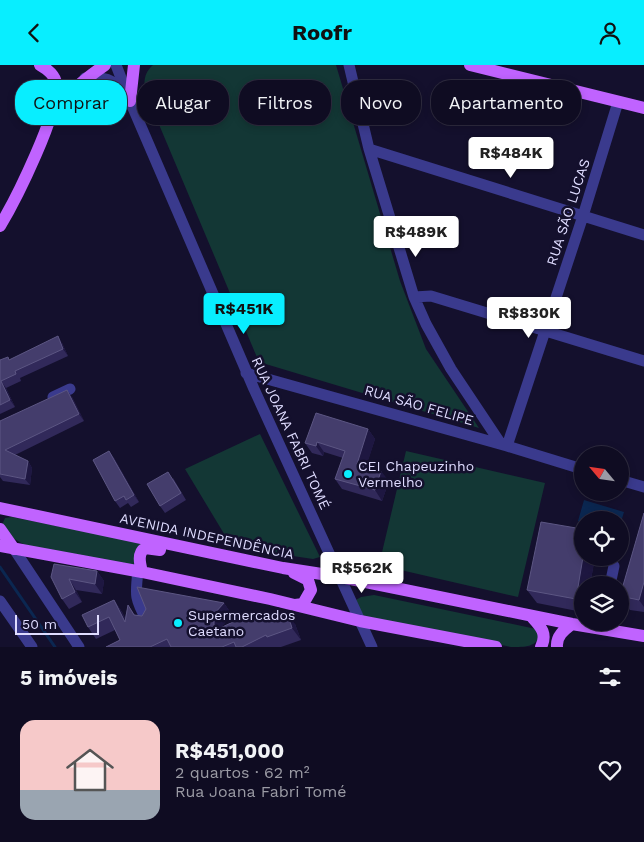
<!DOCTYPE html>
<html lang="pt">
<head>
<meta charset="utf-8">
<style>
	body { margin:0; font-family:"Work Sans",sans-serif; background:#18152a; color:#f1f3f6; height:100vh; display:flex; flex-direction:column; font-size:19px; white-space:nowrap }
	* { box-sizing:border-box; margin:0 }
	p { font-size:16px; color:#9b9ba5 }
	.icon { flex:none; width:28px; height:28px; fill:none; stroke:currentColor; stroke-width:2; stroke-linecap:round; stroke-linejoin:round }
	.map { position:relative; height:582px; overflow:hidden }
	.details { display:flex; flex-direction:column; background:#0f0c22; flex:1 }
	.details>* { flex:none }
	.top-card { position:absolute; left:15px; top:15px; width:615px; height:45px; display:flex; gap:10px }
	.needle { width:32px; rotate:299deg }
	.fabs { position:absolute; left:574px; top:381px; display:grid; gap:10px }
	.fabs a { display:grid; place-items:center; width:55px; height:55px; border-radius:50%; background:#0f0c22; box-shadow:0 2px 8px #0003,0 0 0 1px #2f2c40; font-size:25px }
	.scale { position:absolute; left:15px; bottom:12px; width:84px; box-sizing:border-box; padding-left:5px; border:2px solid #dfdcff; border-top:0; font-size:14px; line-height:18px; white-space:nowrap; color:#dfdcff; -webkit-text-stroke:4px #14102d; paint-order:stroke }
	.price { position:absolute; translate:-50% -42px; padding:0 11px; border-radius:5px; background:#fff; color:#222; font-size:16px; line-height:32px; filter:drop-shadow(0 1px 2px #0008) }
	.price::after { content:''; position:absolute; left:50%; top:30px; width:15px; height:11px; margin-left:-8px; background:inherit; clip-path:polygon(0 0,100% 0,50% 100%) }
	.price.on { background:#08eeff; color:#111 }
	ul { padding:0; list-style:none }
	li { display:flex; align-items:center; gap:15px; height:125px; padding:0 20px }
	li span { display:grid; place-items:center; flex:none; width:140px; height:100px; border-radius:15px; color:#555 }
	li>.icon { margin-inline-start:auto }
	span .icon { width:60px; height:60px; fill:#fffc; stroke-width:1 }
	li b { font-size:21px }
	h2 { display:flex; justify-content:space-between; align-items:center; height:60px; padding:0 20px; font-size:21px }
	.pill { padding:0 18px; border-radius:20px; background:#0f0c22; box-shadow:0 2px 8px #0003,0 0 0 1px #2f2c40; font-size:18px; line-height:45px }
	.pill.on { background:#08eeff; color:#111 }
	header { display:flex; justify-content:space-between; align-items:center; height:65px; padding:0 20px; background:#08eeff; color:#111; font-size:22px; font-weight:700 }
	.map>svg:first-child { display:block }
	.green { fill:#133735 }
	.water { fill:#0b2751 }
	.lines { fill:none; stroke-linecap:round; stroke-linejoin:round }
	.stream { stroke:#0b2751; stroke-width:3 }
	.minor { stroke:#3a3a8d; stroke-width:11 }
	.major { stroke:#c063ff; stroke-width:12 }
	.wall { fill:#31295a }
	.shaded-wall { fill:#1e1741 }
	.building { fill:#443d6c; stroke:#5c5683 }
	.poi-dot { fill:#08eeff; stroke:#14102d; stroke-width:2 }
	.labels { text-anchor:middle; stroke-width:5; stroke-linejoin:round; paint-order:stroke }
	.street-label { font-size:14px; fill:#dfdcff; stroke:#14102d }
	.poi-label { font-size:14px; fill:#dfdcff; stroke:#14102d; text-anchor:start }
</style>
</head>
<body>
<header><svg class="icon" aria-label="back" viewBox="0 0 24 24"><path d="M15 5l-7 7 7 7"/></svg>Roofr<svg class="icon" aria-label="person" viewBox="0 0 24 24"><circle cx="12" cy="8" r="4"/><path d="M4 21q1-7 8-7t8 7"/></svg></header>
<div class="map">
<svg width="644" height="582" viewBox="0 0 644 582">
	<rect width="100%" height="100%" fill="#14102d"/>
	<path class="green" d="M153 0H336L400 216 426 284 479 363 259 297 147 31C143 19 143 9 153 0Z
		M260 369 320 492 313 494 232 482 185 404Z
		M406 386 545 418 518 532 379 500Z
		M12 452 142 478 135 502 25 480 11 472 2 460 5 453Z
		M374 530 536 564 540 571C535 582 526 582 511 582L362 551 356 535 361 532Z"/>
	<path class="water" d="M584 435 624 447 620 460V455H582V458L578 456Z"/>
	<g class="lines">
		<path class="stream" d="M0 502 55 582"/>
		<path class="minor" d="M116 0 130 36 254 324 372 582
			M349 0 369 84 414 232 426 259 451 304 501 379
			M85 13C105 12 112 13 124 28
			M369 84 644 170
			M414 232 431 231 644 296
			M246 308 507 381 582 404
			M53 332 70 324
			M507 381 583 151 618 37
			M620 415 644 422
			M14 484 79 582
			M138 506C135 531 135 534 147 556
			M610 520 614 501
			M0 536 32 582"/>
		<path class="major" d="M470 0 644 43
			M130 36 134 0
			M55 48C68 27 85 14 105 0
			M0 161C15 136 62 43 56 17 54 9 47 4 40 0
			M0 443 283 503 341 512 572 559 644 571
			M0 464 14 484
			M0 481 142 507 270 534 360 556 496 582
			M142 507C140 499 137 488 145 483L160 485
			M294 508 308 515 311 525 303 539 295 540
			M531 551C540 561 548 568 541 582
			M557 582C556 571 564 565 572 559"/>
	</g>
	<path class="wall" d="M62 278 68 291 20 313 21 316 6 323 15 342 0 349V295H9Z
		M72 332 84 356 15 390 28 396 32 403 30 420 3 416 0 412V356Z
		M368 364 375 374 366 401 389 416 382 436 342 424 335 414 343 393 324 387 323 391 312 388 305 378Z
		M109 386 114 393 139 437 131 442 128 438 120 443 115 436Z
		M173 413 186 435 165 448 160 441Z
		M644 448V547L630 545 620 531Z
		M582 492H595L590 520H582V547L537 538 527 525Z
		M54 499 97 506 104 516 102 529 76 525 82 537 69 544 62 534Z
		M114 535 122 547 125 553 128 540 135 550 142 551 224 538 232 550 222 561V562L254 547 261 556 295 559 301 575 281 582H106L120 575 115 565 96 574 88 562Z"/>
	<path class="shaded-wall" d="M58 271 62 278 68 291 63 284Z
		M1 316 6 323 15 342 10 335Z
		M67 325 72 332 84 356 79 349Z
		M368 364 375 374 364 409 357 399Z
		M317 377 324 387 323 391 316 381Z
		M109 386 114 393 139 437 134 430Z
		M28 396 32 403 30 420 25 414Z
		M381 406 389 416 382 436 375 425Z
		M583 492H595L590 520H582V544L576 534Z
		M97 506 104 516 102 529 95 519Z
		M69 514 76 525 82 537 75 527Z
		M644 517V542L639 535Z
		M114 535 122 547 133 569 125 557Z
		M224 538 232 550 222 561V578L214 566V549Z
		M287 547 295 559 301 575 292 563Z"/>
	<path class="building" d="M58 271 63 284 15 306 16 309 1 316 10 335 0 340V295L8 292 9 295Z
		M67 325 79 349 5 385 28 396 25 414 0 409V356Z
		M316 348 368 364 357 399 381 406 375 425 335 414 345 386 317 377 316 381 305 378Z
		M109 386 134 430 126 435 124 431 115 436 93 395Z
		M168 407 181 428 160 441 147 419Z
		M644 448V517L639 535 620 531Z
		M541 457 582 464V492H583L576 534 527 525Z
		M54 499 97 506 95 519 69 514 75 527 62 534 51 512Z
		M137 522 224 538 214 549V566L254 547 259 557 287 547 292 563 267 572 266 570 242 582H236L234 577 222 582H171L167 574 150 582H106L120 575 109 552 88 562 82 550 114 535 125 557 128 540 134 550 142 551 146 544Z"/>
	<g class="poi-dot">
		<circle cx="348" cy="409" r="5"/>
		<circle cx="178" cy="558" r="5"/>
	</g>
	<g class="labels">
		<g class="street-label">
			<text transform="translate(568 147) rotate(-72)" y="5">RUA SÃO LUCAS</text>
			<text transform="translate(419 340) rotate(16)" y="5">RUA SÃO FELIPE</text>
			<text transform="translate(291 368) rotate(65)" y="5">RUA JOANA FABRI TOMÉ</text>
			<text transform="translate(207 471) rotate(12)" y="5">AVENIDA INDEPENDÊNCIA</text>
		</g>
		<g class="poi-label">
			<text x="358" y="406">CEI Chapeuzinho<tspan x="358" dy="16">Vermelho</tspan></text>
			<text x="188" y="555">Supermercados<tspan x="188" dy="16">Caetano</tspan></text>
		</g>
	</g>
</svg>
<div class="fabs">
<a><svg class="needle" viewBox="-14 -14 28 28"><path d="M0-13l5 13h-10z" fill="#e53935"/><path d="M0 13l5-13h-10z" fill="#9b9ba5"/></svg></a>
<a><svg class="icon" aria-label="locate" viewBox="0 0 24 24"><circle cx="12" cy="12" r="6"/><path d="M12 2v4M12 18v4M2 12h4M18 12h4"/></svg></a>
<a><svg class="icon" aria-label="layers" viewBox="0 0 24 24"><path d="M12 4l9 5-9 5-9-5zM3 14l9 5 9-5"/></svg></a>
</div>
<div class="scale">50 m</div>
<b class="price" style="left:511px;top:114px">R$484K</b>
<b class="price" style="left:416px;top:193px">R$489K</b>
<b class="price on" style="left:244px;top:270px">R$451K</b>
<b class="price" style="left:529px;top:274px">R$830K</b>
<b class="price" style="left:362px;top:529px">R$562K</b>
<div class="top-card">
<a class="pill on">Comprar</a>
<a class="pill">Alugar</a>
<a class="pill">Filtros</a>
<a class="pill">Novo</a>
<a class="pill">Apartamento</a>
</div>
</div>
<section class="details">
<h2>5 imóveis<svg class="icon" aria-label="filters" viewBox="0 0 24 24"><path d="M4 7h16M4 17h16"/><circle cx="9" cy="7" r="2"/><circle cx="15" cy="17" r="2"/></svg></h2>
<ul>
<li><span style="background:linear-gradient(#f6c9c9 70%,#9aa5b1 0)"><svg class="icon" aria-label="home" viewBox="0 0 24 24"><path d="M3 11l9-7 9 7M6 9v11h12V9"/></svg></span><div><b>R$451,000</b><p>2 quartos · 62 m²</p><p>Rua Joana Fabri Tomé</p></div><svg class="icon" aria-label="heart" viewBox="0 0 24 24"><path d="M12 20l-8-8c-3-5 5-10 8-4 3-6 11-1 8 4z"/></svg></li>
</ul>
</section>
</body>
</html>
